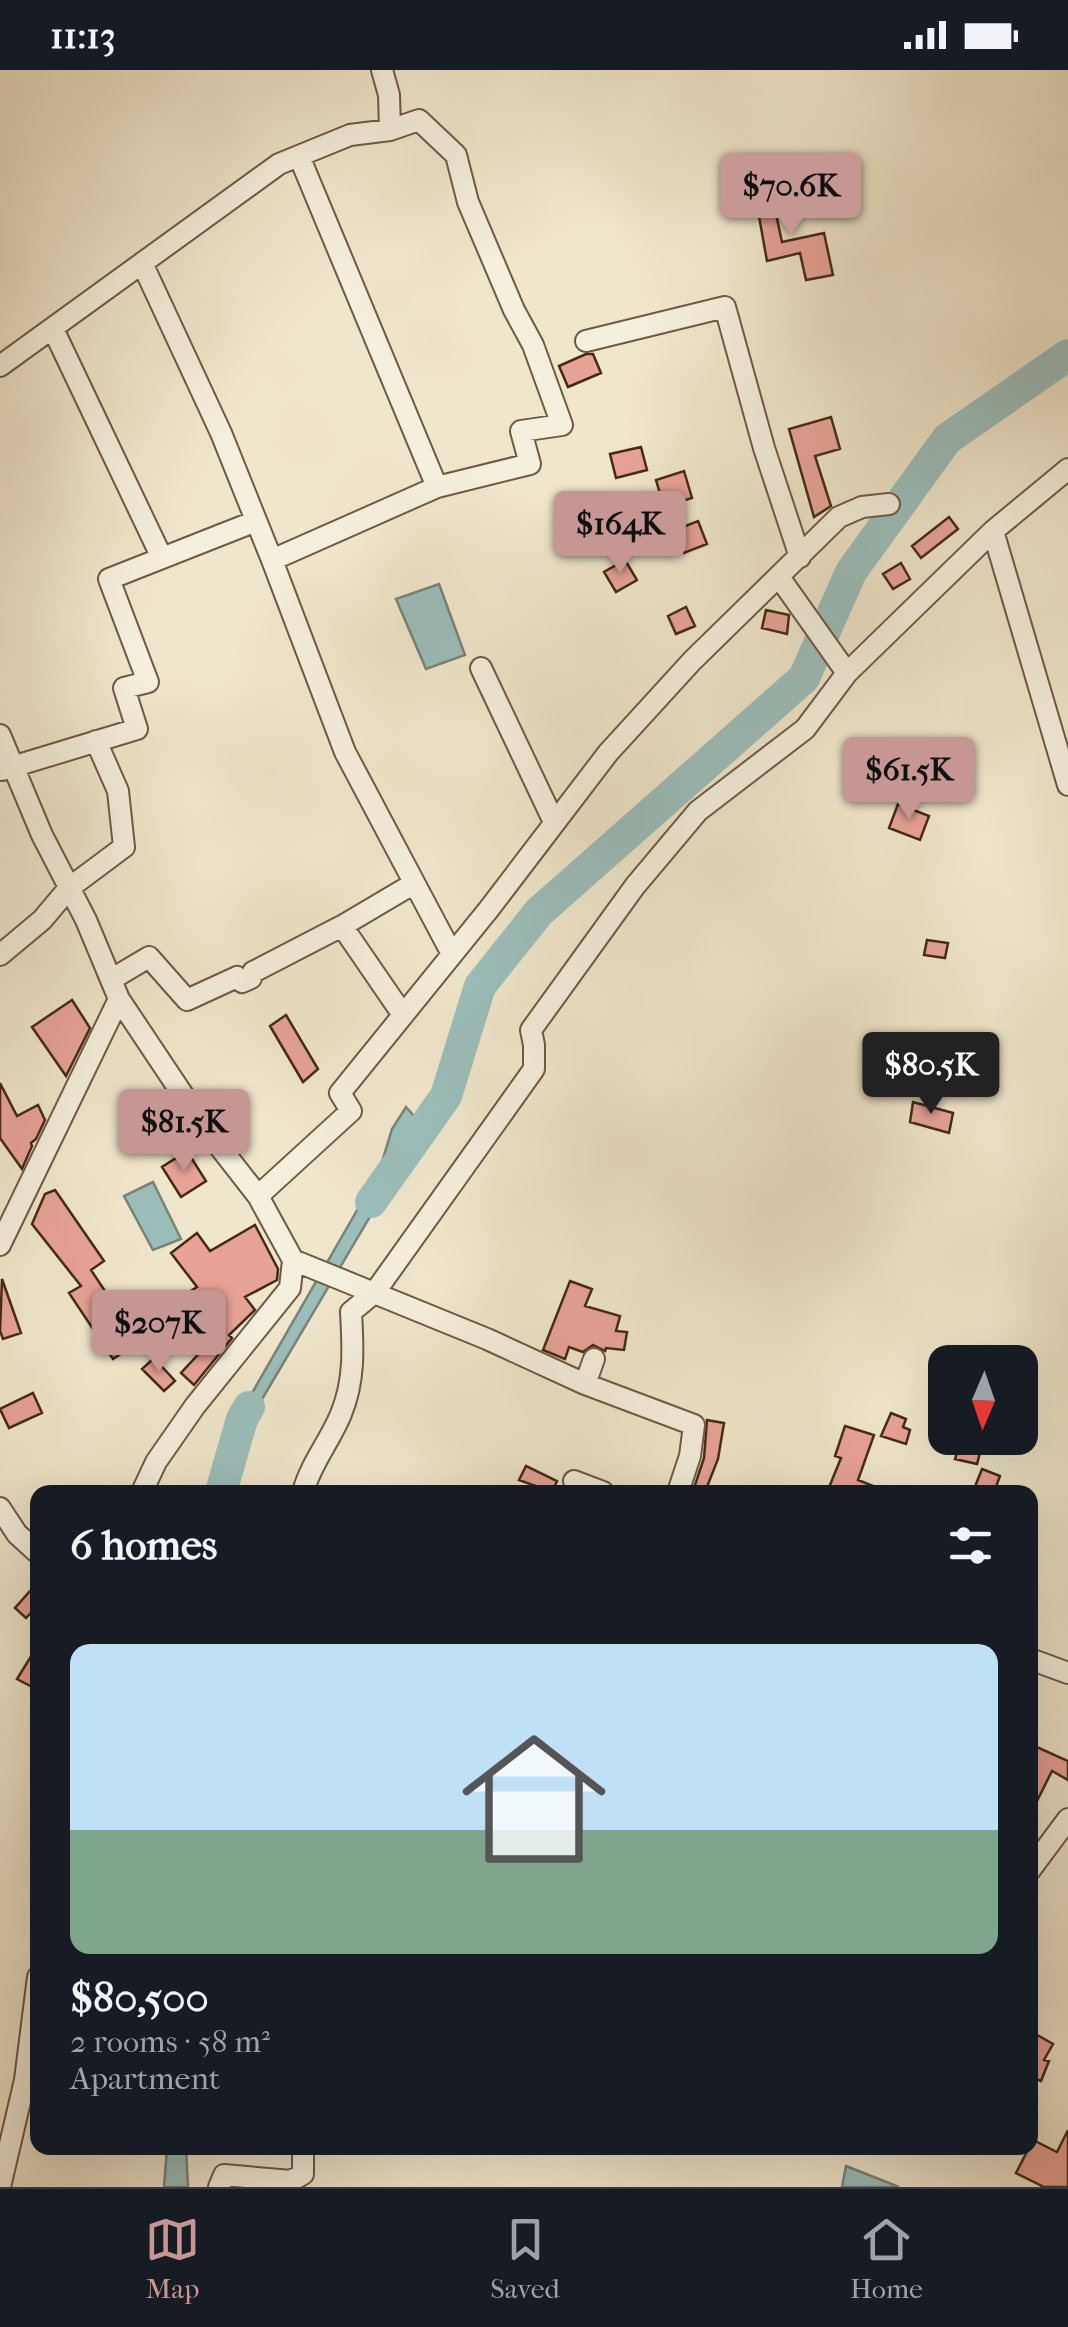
<!DOCTYPE html>
<html lang="en">
<head>
<meta charset="utf-8">
<style>
	body { margin:0; font-family:"IM FELL French Canon",serif; background:#242831; color:#f1f3f6; height:100vh; display:flex; flex-direction:column; font-size:38px; white-space:nowrap }
	* { box-sizing:border-box; margin:0 }
	p { font-size:32px; color:#9ea1a6 }
	.icon { flex:none; width:55px; height:55px; fill:none; stroke:currentColor; stroke-width:2; stroke-linecap:round; stroke-linejoin:round }
	.map { position:relative; flex:1; overflow:hidden }
	.panel { position:absolute; left:30px; top:1415px; width:1008px; height:670px; display:flex; flex-direction:column; background:#171b24; border-radius:20px; box-shadow:0 10px 40px #0002 }
	.panel>* { flex:none }
	.needle { width:65px; rotate:182deg }
	.buttons { position:absolute; left:928px; top:1275px; display:grid; gap:20px }
	.buttons a { display:grid; place-items:center; width:110px; height:110px; border-radius:20px; background:#171b24; box-shadow:0 10px 40px #0002; font-size:50px }
	.price { position:absolute; translate:-50% -85px; padding:0 22px; border-radius:10px; background:#c59692; color:#111; font-size:32px; line-height:65px; filter:drop-shadow(0 2px 5px #0008) }
	.price::after { content:''; position:absolute; left:50%; top:60px; width:30px; height:22px; margin-left:-15px; background:inherit; clip-path:polygon(0 0,100% 0,50% 100%) }
	.price.on { background:#222; color:#fff }
	ul { padding:0; list-style:none }
	li { display:grid; align-content:center; gap:20px; height:530px; padding:0 40px }
	li+li { border-top:2px solid #363941 }
	li span { display:grid; place-items:center; height:310px; border-radius:20px; color:#555 }
	li>.icon { margin-inline-start:auto }
	span .icon { width:180px; height:180px; fill:#fffc; stroke-width:1 }
	li b { font-size:42px }
	h2 { display:flex; justify-content:space-between; align-items:center; height:120px; padding:0 40px; font-size:42px }
	.status { display:flex; justify-content:space-between; align-items:center; height:70px; padding:0 50px; background:#171b24; direction:ltr }
	.status svg { height:28px; fill:currentColor }
	.tab-bar { display:flex; justify-content:space-around; align-items:center; height:140px; border-top:2px solid #363941; background:#171b24; font-size:28px; color:#9ea1a6 }
	.tab-bar a { display:grid; justify-items:center; gap:5px }
	.tab-bar .on { color:#c59692 }
	.map>svg:first-child { display:block }
	.water { fill:#9bbebb; stroke:#788379; stroke-width:2.5 }
	.lines { fill:none; stroke-linecap:round; stroke-linejoin:round }
	.river { stroke:#9bbebb; stroke-width:32 }
	.building { fill:#e8a397; stroke:#432a16; stroke-width:2.5 }
	.street-casing { stroke:#6e5943; stroke-width:24 }
	.street { stroke:#f5efdd; stroke-width:20 }
</style>
</head>
<body>
<div class="status"><b>11:13</b><svg viewBox="0 0 49 12"><path d="M0 12V9h3v3zM5 12V6h3v6zM10 12V3h3v9zM15 12V0h3v12zM26 1h20v11H26zM47 4h2v5h-2z"/></svg></div>
<div class="map">
<svg width="1068" height="2117" viewBox="0 0 1068 2117">
	<rect width="100%" height="100%" fill="#f0e6cb"/>
	<filter id="stains"><feTurbulence type="fractalNoise" baseFrequency=".002" numOctaves="4"/><feColorMatrix values="0 0 0 0 .2 0 0 0 0 .09 0 0 0 0 .02 0 0 0 .5 -.17"/></filter>
	<radialGradient id="worn" r=".72"><stop offset=".6" stop-color="#630" stop-opacity="0"/><stop offset="1" stop-color="#630" stop-opacity=".3"/></radialGradient>
	<path class="water" d="M439 514 465 585 426 599 396 529Z
		M406 1037 416 1048 403 1064 394 1106 229 1385 228 1422H215L217 1384 379 1102 392 1059Z
		M153 1112 181 1169 153 1180 124 1126Z
		M167 2078H186L188 2117H164Z
		M846 2096 899 2117H842Z"/>
	<g class="lines">
		<path class="river" d="M371 1132 446 1026 480 916 539 842 804 608 851 502 947 369 1068 285
			M221 1422 242 1349 249 1337"/>
	</g>
	<path class="building" d="M781 118 787 141 776 144 782 172 824 163 833 205 806 210 800 183 767 191 755 124Z
		M586 284H593L601 303 568 317 559 296Z
		M831 347 840 379 815 386 831 436 814 447 789 359Z
		M641 377 647 400 616 408 610 384Z
		M684 401 692 428 664 437 656 410Z
		M586 429 594 449 568 460 559 440Z
		M949 447 958 459 921 488 912 476Z
		M698 451 707 474 684 483 675 460Z
		M625 490 637 510 616 522 604 502Z
		M901 493 910 509 893 519 883 504Z
		M686 537 695 556 676 564 668 546Z
		M766 540 789 545 787 564 762 558Z
		M898 734 929 746 920 770 889 758Z
		M927 870 948 873 945 888 924 885Z
		M72 930 90 958 66 1006 32 957Z
		M286 945 318 999 303 1012 270 956Z
		M0 1013 17 1046 38 1035 45 1050 36 1069 31 1073 32 1076 22 1099 0 1068Z
		M913 1032 953 1043 949 1063 910 1052Z
		M187 1081 206 1111 181 1127 162 1097Z
		M55 1120 104 1191 91 1200 139 1272 113 1289 69 1223 81 1216 32 1154 45 1124Z
		M255 1155 278 1199 277 1210 245 1227 255 1240 229 1265 232 1268 194 1315 181 1303 205 1277 189 1255 201 1244 194 1235 181 1244 173 1232 197 1217 171 1183 197 1163 210 1181Z
		M2 1209 21 1263 3 1269 0 1261Z
		M570 1211 592 1219 585 1236 620 1246 616 1261 627 1262 624 1280 606 1278 605 1281 593 1275 583 1282 569 1277 565 1289 543 1280Z
		M154 1288 175 1311 164 1321 142 1299Z
		M33 1323 42 1343 9 1358 0 1339Z
		M891 1343 906 1349 903 1357 910 1360 906 1374 881 1366Z
		M707 1350 724 1353 718 1389 705 1422H696L693 1421 704 1388Z
		M845 1356 874 1365 858 1410 888 1422H850L830 1415 841 1388 835 1386Z
		M962 1368H984L977 1394 955 1389Z
		M526 1396 557 1411 552 1422 519 1410Z
		M982 1399 1000 1406 994 1422 974 1419Z
		M38 1512V1535L26 1548 15 1538Z
		M38 1575V1620L17 1609Z
		M1030 1674 1068 1691V1710L1052 1701 1030 1745Z
		M1030 1961 1053 1974 1044 1990 1049 1991 1041 2011 1034 2008 1030 2015Z
		M1068 2060V2117H1044L1016 2103 1033 2070 1057 2082Z"/>
	<g class="lines">
		<g class="street-casing">
			<path id="street" d="M382 0 389 25 390 60
				M299 86 437 417
				M53 259 162 488
				M586 271 725 237 764 378 800 487
				M0 296 279 94 350 65 390 60 419 50 456 85 468 132 514 240 533 275 562 355 521 361 530 394 437 417 272 490 221 363 142 193
				M993 461 1068 715
				M272 490 345 682 452 884
				M779 507 847 603
				M481 598 554 752
				M0 665 42 765 86 850 119 929 205 1058 258 1126 293 1190 290 1218 195 1336 156 1392 142 1422
				M2 700 137 659 124 618 148 612 109 509 256 451
				M0 885 42 850 69 818 124 777 118 721 96 671
				M112 909 149 887 187 930 237 907 242 912 251 908 253 902 342 856
				M403 945 342 856 413 814
				M258 1126 351 1041 340 1023 489 839 608 683 692 591 839 447 862 437 889 434
				M0 1175 119 929
				M293 1190 487 1269 585 1314 594 1289
				M585 1314 694 1355 690 1386 678 1422
				M574 1411 603 1422
				M303 1422C311 1393 330 1371 341 1344 355 1310 353 1278 351 1242L375 1222 534 999V975L531 960 635 816 698 741 805 659 847 603 993 461 1068 399
				M0 1438 17 1464 38 1483
				M1030 1589 1068 1603
				M1030 1800 1068 1749
				M0 2117 25 2010 38 1907
				M219 2117 224 2105 291 2111 303 2104V2078"/>
		</g>
		<use href="#street" class="street"/>
	</g>
	<rect width="100%" height="100%" filter="url(#stains)"/>
	<rect width="100%" height="100%" fill="url(#worn)"/>
</svg>
<div class="buttons">
<a><svg class="needle" viewBox="-14 -14 28 28"><path d="M0-13l5 13h-10z" fill="#e53935"/><path d="M0 13l5-13h-10z" fill="#9ea1a6"/></svg></a>
</div>
<b class="price" style="left:791px;top:168px">$70.6K</b>
<b class="price" style="left:620px;top:506px">$164K</b>
<b class="price" style="left:909px;top:752px">$61.5K</b>
<b class="price on" style="left:931px;top:1047px">$80.5K</b>
<b class="price" style="left:184px;top:1104px">$81.5K</b>
<b class="price" style="left:159px;top:1305px">$207K</b>
<section class="panel">
<h2>6 homes<svg class="icon" aria-label="filters" viewBox="0 0 24 24"><path d="M4 7h16M4 17h16"/><circle cx="9" cy="7" r="2"/><circle cx="15" cy="17" r="2"/></svg></h2>
<ul>
<li><span style="background:linear-gradient(#bfe0f5 60%,#7fa58c 0)"><svg class="icon" aria-label="home" viewBox="0 0 24 24"><path d="M3 11l9-7 9 7M6 9v11h12V9"/></svg></span><div><b>$80,500</b><p>2 rooms · 58 m²</p><p>Apartment</p></div></li>
</ul>
</section>
</div>
<nav class="tab-bar">
<a class="on"><svg class="icon" aria-label="map" viewBox="0 0 24 24"><path d="M3 6l6-2 6 2 6-2v14l-6 2-6-2-6 2zM9 4v14M15 6v14"/></svg>Map</a>
<a><svg class="icon" aria-label="saved" viewBox="0 0 24 24"><path d="M7 4h10v16l-5-4-5 4z"/></svg>Saved</a>
<a><svg class="icon" aria-label="home" viewBox="0 0 24 24"><path d="M3 11l9-7 9 7M6 9v11h12V9"/></svg>Home</a>
</nav>
</body>
</html>
